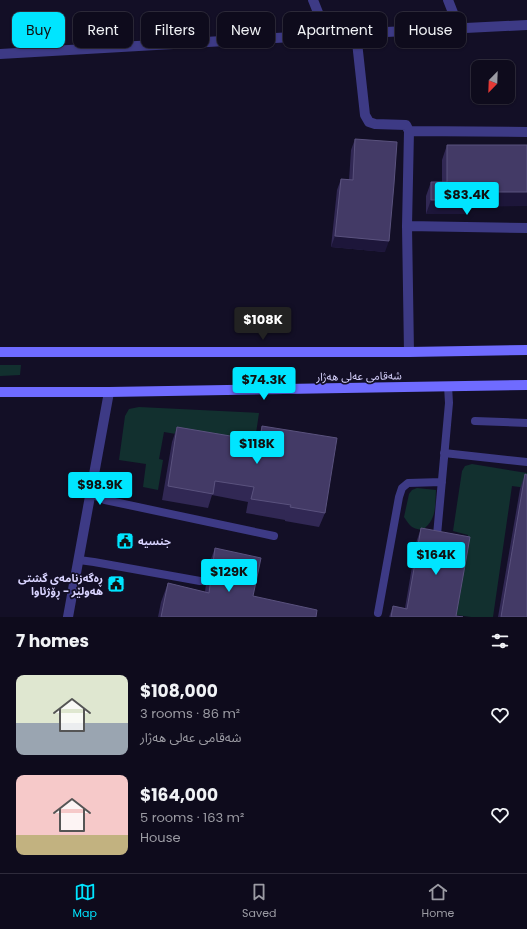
<!DOCTYPE html>
<html lang="en">
<head>
<meta charset="utf-8">
<style>
	body { margin:0; font-family:Poppins,"Noto Sans Arabic",sans-serif; background:#1c1929; color:#f1f3f6; height:100vh; display:flex; flex-direction:column; font-size:15px; white-space:nowrap }
	* { box-sizing:border-box; margin:0 }
	p { font-size:13px; color:#9b9ba3 }
	.icon { flex:none; width:22px; height:22px; fill:none; stroke:currentColor; stroke-width:2; stroke-linecap:round; stroke-linejoin:round }
	.map { position:relative; height:617px; overflow:hidden }
	.panel { display:flex; flex-direction:column; background:#0e0b1c; flex:1 }
	.panel>* { flex:none }
	.guide { position:absolute; left:12px; top:12px; width:503px; height:36px; display:flex; gap:8px }
	.needle { width:26px; rotate:203deg }
	.controls { position:absolute; left:471px; top:60px; display:grid; gap:8px }
	.controls a { display:grid; place-items:center; width:44px; height:44px; border-radius:8px; background:#0e0b1c; box-shadow:0 1px 3px #0004,0 0 0 1px #2e2b3b; font-size:20px }
	.price { position:absolute; translate:-50% -34px; padding:0 9px; border-radius:4px; background:#00e5ff; color:#111; font-size:13px; line-height:26px; filter:drop-shadow(0 1px 2px #0008) }
	.price::after { content:''; position:absolute; left:50%; top:24px; width:12px; height:9px; margin-left:-6px; background:inherit; clip-path:polygon(0 0,100% 0,50% 100%) }
	.price.active { background:#222; color:#fff }
	ul { padding:0; list-style:none }
	li { display:flex; align-items:center; gap:12px; height:100px; padding:0 16px }
	li span { display:grid; place-items:center; flex:none; width:112px; height:80px; border-radius:8px; color:#555 }
	li>.icon { margin-inline-start:auto }
	span .icon { width:48px; height:48px; fill:#fffc; stroke-width:1 }
	li b { font-size:17px }
	h2 { display:flex; justify-content:space-between; align-items:center; height:48px; padding:0 16px; font-size:17px }
	.pill { padding:0 14px; border-radius:8px; background:#0e0b1c; box-shadow:0 1px 3px #0004,0 0 0 1px #2e2b3b; font-size:14px; line-height:36px }
	.pill.active { background:#00e5ff; color:#111 }
	.dock { display:flex; justify-content:space-around; align-items:center; height:56px; border-top:1px solid #2e2b3b; background:#0e0b1c; font-size:11px; color:#9b9ba3 }
	.dock a { display:grid; justify-items:center; gap:2px }
	.dock .active { color:#00e5ff }
	.map>svg:first-child { display:block }
	.green { fill:#12302f }
	.lines { fill:none; stroke-linecap:round; stroke-linejoin:round }
	.lane { stroke:#3d3a85; stroke-width:8 }
	.street { stroke:#3d3a85; stroke-width:10 }
	.secondary { stroke:#6f6bff; stroke-width:10 }
	.wall { fill:#312854 }
	.shaded-wall { fill:#1d163a }
	.building { fill:#433a66; stroke:#5a527e }
	.labels { text-anchor:middle; stroke-width:3.5; stroke-linejoin:round; paint-order:stroke }
	.street-label { font-size:11px; fill:#d9d4ff; stroke:#130f26 }
	.poi-label { font-size:11px; font-weight:bold; fill:#d9d4ff; stroke:#130f26; text-anchor:start }
</style>
</head>
<body>
<div class="map">
<svg width="527" height="617" viewBox="0 0 527 617">
	<rect width="100%" height="100%" fill="#130f26"/>
	<path class="green" d="M0 365H21L20 375 0 376Z
		M139 407 259 413 254 447 164 432 159 459 163 460 158 490 143 487 146 464 119 460 125 416 129 409Z
		M472 464 527 473V488L512 486 493 617H471L456 615 468 535 453 531 462 471 465 466Z
		M417 488 436 490C435 506 437 520 422 530 411 528 410 526 404 517L409 494 412 490Z"/>
	<g class="lines">
		<path class="lane" d="M475 421 527 423
			M444 453 527 462
			M91 494 105 500 274 536
			M437 535 449 403 448 386
			M79 560 94 562 200 581
			M378 613 399 497 402 488 408 483 442 482"/>
		<path class="street" d="M313 0 327 35
			M448 0 459 28
			M356 33 365 115 369 122 375 124 406 125 409 131 407 226 409 352
			M0 54 327 35 527 25
			M409 131 527 132
			M407 226 527 228
			M68 617 109 392"/>
		<path class="secondary" d="M0 352H409L527 350
			M0 392H109L527 385"/>
	</g>
	<path class="wall" d="M355 139 385 252 331 247 337 190 341 179 349 180 351 150Z
		M447 145 469 207 466 214H426V196L431 182H442V160Z
		M262 426 325 513 319 527 285 521V520L246 513 248 502 212 495 208 508 162 500 172 442 177 427 257 441Z
		M525 474 527 617H498L520 489Z
		M421 528 456 616 463 617H389L393 606 405 608 416 543Z
		M215 548 253 596 316 617H158L161 602 168 583 205 592 208 567Z"/>
	<path class="shaded-wall" d="M472 192H527V206L469 207 466 214H426L431 200Z
		M335 236 389 241 385 252 331 247Z"/>
	<path class="building" d="M355 139 397 142 394 184 389 241 335 236 341 179 353 180Z
		M447 145H527V192H472V200H431V182H447Z
		M262 426 337 438 325 513 290 507 291 505 251 499 254 487 215 481 213 494 168 486 177 427 260 441Z
		M525 474 527 475V617H501Z
		M421 528 470 537 456 616 463 617H391L393 606 407 609Z
		M215 548 261 558 253 596 317 610 316 617H161L168 583 209 593Z"/>
	<defs>
		<g id="civic-square" transform="scale(0.9)"><rect x="-9" y="-9" width="18" height="18" rx="4" fill="#00e5ff" stroke="#130f26"/><path d="M-.6-6.5H3V-4.5H.6V-3L4-1V1h2V6H-6V1h2V-1L-.6-3ZM-1.2 2.5V6h2.4V2.5Z" fill="#111"/></g>
	</defs>
	<g fill-rule="evenodd">
		<use href="#civic-square" x="125" y="541"/>
		<use href="#civic-square" x="116" y="584"/>
	</g>
	<g class="labels">
		<g class="street-label">
			<text transform="translate(359 376) rotate(-1)" y="4">شەقامی عەلی هەژار</text>
		</g>
		<g class="poi-label">
			<text x="138" y="545">جنسیە</text>
			<text x="103" y="582" text-anchor="end">ڕەگەزنامەی گشتی<tspan x="103" dy="13">هەولێر - ڕۆژئاوا</tspan></text>
		</g>
	</g>
</svg>
<div class="controls">
<a><svg class="needle" viewBox="-14 -14 28 28"><path d="M0-13l5 13h-10z" fill="#e53935"/><path d="M0 13l5-13h-10z" fill="#9b9ba3"/></svg></a>
</div>
<b class="price" style="left:467px;top:216px">$83.4K</b>
<b class="price active" style="left:263px;top:341px">$108K</b>
<b class="price" style="left:264px;top:401px">$74.3K</b>
<b class="price" style="left:257px;top:465px">$118K</b>
<b class="price" style="left:100px;top:506px">$98.9K</b>
<b class="price" style="left:436px;top:576px">$164K</b>
<b class="price" style="left:229px;top:593px">$129K</b>
<div class="guide">
<a class="pill active">Buy</a>
<a class="pill">Rent</a>
<a class="pill">Filters</a>
<a class="pill">New</a>
<a class="pill">Apartment</a>
<a class="pill">House</a>
</div>
</div>
<section class="panel">
<h2>7 homes<svg class="icon" aria-label="filters" viewBox="0 0 24 24"><path d="M4 7h16M4 17h16"/><circle cx="9" cy="7" r="2"/><circle cx="15" cy="17" r="2"/></svg></h2>
<ul>
<li><span style="background:linear-gradient(#dfe7d0 60%,#9aa5b1 0)"><svg class="icon" aria-label="home" viewBox="0 0 24 24"><path d="M3 11l9-7 9 7M6 9v11h12V9"/></svg></span><div><b>$108,000</b><p>3 rooms · 86 m²</p><p>شەقامی عەلی هەژار</p></div><svg class="icon" aria-label="heart" viewBox="0 0 24 24"><path d="M12 20l-8-8c-3-5 5-10 8-4 3-6 11-1 8 4z"/></svg></li>
<li><span style="background:linear-gradient(#f6c9c9 75%,#c2b280 0)"><svg class="icon" aria-label="home" viewBox="0 0 24 24"><path d="M3 11l9-7 9 7M6 9v11h12V9"/></svg></span><div><b>$164,000</b><p>5 rooms · 163 m²</p><p>House</p></div><svg class="icon" aria-label="heart" viewBox="0 0 24 24"><path d="M12 20l-8-8c-3-5 5-10 8-4 3-6 11-1 8 4z"/></svg></li>
</ul>
</section>
<nav class="dock">
<a class="active"><svg class="icon" aria-label="map" viewBox="0 0 24 24"><path d="M3 6l6-2 6 2 6-2v14l-6 2-6-2-6 2zM9 4v14M15 6v14"/></svg>Map</a>
<a><svg class="icon" aria-label="saved" viewBox="0 0 24 24"><path d="M7 4h10v16l-5-4-5 4z"/></svg>Saved</a>
<a><svg class="icon" aria-label="home" viewBox="0 0 24 24"><path d="M3 11l9-7 9 7M6 9v11h12V9"/></svg>Home</a>
</nav>
</body>
</html>
